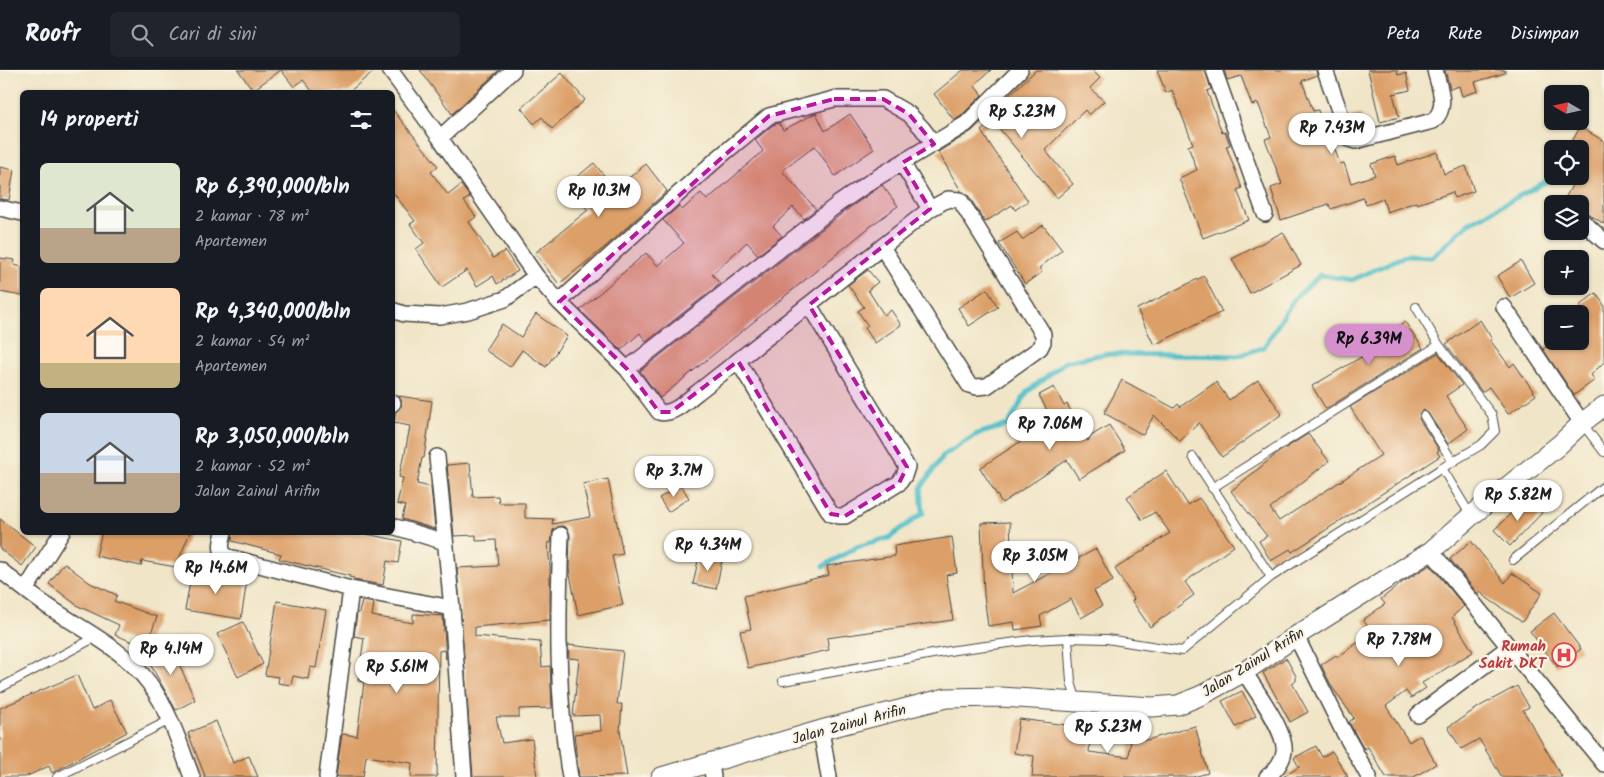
<!DOCTYPE html>
<html lang="id">
<head>
<meta charset="utf-8">
<style>
	body { margin:0; font-family:Kalam,sans-serif; background:#20242c; color:#f1f3f6; height:100vh; display:flex; flex-direction:column; font-size:19px; white-space:nowrap }
	* { box-sizing:border-box; margin:0 }
	p { font-size:16px; color:#9ea1a6 }
	.icon { flex:none; width:28px; height:28px; fill:none; stroke:currentColor; stroke-width:2; stroke-linecap:round; stroke-linejoin:round }
	.map { position:relative; flex:1; overflow:hidden }
	.drawer { position:absolute; left:20px; top:20px; width:375px; height:445px; display:flex; flex-direction:column; background:#171b24; border-radius:8px; box-shadow:0 1px 4px #0004 }
	.drawer>* { flex:none }
	.needle { width:32px; rotate:279deg }
	.controls { position:absolute; left:1544px; top:15px; display:grid; gap:10px }
	.controls a { display:grid; place-items:center; width:45px; height:45px; border-radius:8px; background:#171b24; box-shadow:0 1px 4px #0004; font-size:25px }
	.price { position:absolute; translate:-50% -42px; padding:0 11px; border-radius:18px; background:#fff; color:#222; font-size:16px; line-height:32px; filter:drop-shadow(0 1px 2px #0008) }
	.price::after { content:''; position:absolute; left:50%; top:30px; width:15px; height:11px; margin-left:-8px; background:inherit; clip-path:polygon(0 0,100% 0,50% 100%) }
	.price.current { background:#d690ce; color:#111 }
	ul { padding:0; list-style:none }
	li { display:flex; align-items:center; gap:15px; height:125px; padding:0 20px }
	li span { display:grid; place-items:center; flex:none; width:140px; height:100px; border-radius:8px; color:#555 }
	li>.icon { margin-inline-start:auto }
	span .icon { width:60px; height:60px; fill:#fffc; stroke-width:1 }
	li b { font-size:21px }
	h2 { display:flex; justify-content:space-between; align-items:center; height:60px; padding:0 20px; font-size:21px }
	header { display:flex; align-items:center; gap:30px; box-sizing:border-box; height:70px; padding:0 25px; background:#171b24; border-bottom:1px solid #363941 }
	header strong { font-size:24px }
	nav { display:flex; gap:28px; margin-inline-start:auto; font-size:18px }
	.search { width:350px; height:45px; background:#20242c; display:flex; align-items:center; gap:12px; box-sizing:border-box; padding:0 18px; border-radius:8px; color:#9ea1a6; font-size:19px }
	.map>svg:first-child { display:block }
	.lines { fill:none; stroke-linecap:round; stroke-linejoin:round }
	.stream { stroke:#53c0ca; stroke-width:5 }
	.building { fill:#dc9f67 }
	.service-casing { stroke:#494742; stroke-width:10 }
	.minor-casing { stroke:#494742; stroke-width:18 }
	.tertiary-casing { stroke:#494742; stroke-width:21 }
	.service { stroke:#fff; stroke-width:8 }
	.minor { stroke:#fff; stroke-width:15 }
	.tertiary { stroke:#fff; stroke-width:19 }
	.marked { fill:#b5179e; fill-opacity:0.2; stroke:#b5179e; stroke-width:4; stroke-dasharray:10 6; stroke-linejoin:round }
	.labels { text-anchor:middle; stroke-width:4.5; stroke-linejoin:round; paint-order:stroke }
	.health-label { font-size:15px; font-weight:bold; fill:#be3a42; stroke:#fcf5e5; text-anchor:end }
	.street-label { font-size:15px; fill:#2b2b2b; stroke:#fcf5e5 }
</style>
</head>
<body>
<header>
<strong>Roofr</strong>
<div class="search"><svg class="icon" aria-label="search" viewBox="0 0 24 24"><circle cx="10" cy="10" r="6"/><path d="M15 15l6 6"/></svg>Cari di sini</div>
<nav><a>Peta</a><a>Rute</a><a>Disimpan</a></nav>
</header>
<div class="map">
<svg width="1604" height="707" viewBox="0 0 1604 707">
	<rect width="100%" height="100%" fill="#fcf5e5"/>
	<filter id="ink" filterUnits="userSpaceOnUse"><feTurbulence type="fractalNoise" baseFrequency=".02" numOctaves="2"/><feDisplacementMap in="SourceGraphic" scale="10" xChannelSelector="R" yChannelSelector="G"/><feConvolveMatrix kernelMatrix="1 2 1 2 8 2 1 2 1" color-interpolation-filters="sRGB"/></filter>
	<filter id="wash" filterUnits="userSpaceOnUse"><feTurbulence type="fractalNoise" baseFrequency=".0096" numOctaves="4" result="noise"/><feDisplacementMap in="SourceGraphic" scale="20" xChannelSelector="R" yChannelSelector="G"/><feGaussianBlur stdDeviation="1.12" result="paint"/><feColorMatrix in="noise" values="0 0 0 0 0 0 0 0 0 0 0 0 0 0 0 0 0 1.4 0 .05"/><feComposite in="paint" operator="in"/></filter>
	<g filter="url(#wash)">
		<rect width="100%" height="100%" fill="#f0e5c7"/>
		<g class="lines">
			<path class="stream" d="M824 496 857 477 889 468 923 443 921 418 943 386 977 364 1008 355 1027 322 1065 292 1104 284 1238 286 1264 277 1294 229 1320 205 1352 210 1405 186 1432 187 1468 154 1556 106"/>
		</g>
		<g id="blocks">
			<path class="building" d="M238 0H375L349 22H313L303 10 294 17 281 0 253 20Z
				M420 0H499L452 44Z
				M963 0H991L974 15 982 25 960 47 954 50 934 24Z
				M1036 0H1092L1100 8 1090 18 1104 31 1089 45 1085 40 1045 80 1073 114 1057 128 993 51 981 61 1028 131 1015 140 1012 135 985 152 968 125 961 121 938 82 972 61Z
				M1157 0H1205L1211 19 1207 21 1222 63 1225 62 1230 75 1226 76 1242 118 1237 120 1249 150 1203 168 1179 108 1197 100 1188 76 1193 74 1172 20 1166 23Z
				M1224 0H1316L1317 5 1302 11 1313 41 1318 40 1324 65 1329 63 1340 94 1344 93 1351 113 1375 105 1371 94 1395 86 1398 95 1437 82 1444 104 1466 96 1474 121 1454 128 1453 122 1417 134 1416 132 1387 142 1383 129 1366 135 1363 128 1331 139 1329 134 1281 150 1271 118 1282 114 1265 69 1271 67 1258 33 1252 35 1241 6 1227 10Z
				M1368 0H1397L1398 5 1406 3 1410 20 1393 24 1399 47 1380 52Z
				M1445 0H1505V3L1475 12 1478 21 1462 26 1459 16 1450 19Z
				M562 3 585 30 552 59 542 47 534 54 521 38Z
				M392 39 438 96 431 102 448 125 461 115 470 127 464 131 476 147 469 152 493 188 505 181 518 201 497 214 493 206 477 216 467 200 442 217 416 179 424 173 410 154 415 151 392 121Z
				M816 43 825 61 850 44 874 79 835 106 815 76 782 101 816 139 804 149 793 137 773 156 782 166 758 185 747 172 712 204 720 214 646 272 640 263 621 280 580 240 646 183 658 196 684 173 663 150 679 136 682 140 701 123 707 130 763 81 755 70 773 55 779 53 783 60Z
				M1361 45 1365 59 1356 61 1351 47Z
				M1580 57 1604 71V154L1586 142 1580 140V134H1562L1577 106H1580V79H1568Z
				M594 93 615 119 646 94 667 121 605 177 559 214 535 183 588 140 567 115Z
				M0 97 14 100 9 130 0 129Z
				M882 115 898 136 876 152 660 328 640 301 844 142Z
				M1043 155 1062 180 1039 198 1042 202 1025 214 999 173 1017 162 1022 170Z
				M1283 162 1301 195 1250 223 1232 189Z
				M0 188 15 190 14 195 22 197V226L0 222Z
				M1521 191 1534 213 1510 228 1497 206Z
				M868 200 878 212 868 220 884 245 891 240 901 255 875 273 865 258 868 256 858 241 864 237 848 215Z
				M1204 206 1222 242 1154 275 1137 239Z
				M987 219 998 237 969 256 958 238Z
				M1596 223 1604 235V292L1591 305 1595 310 1574 325 1543 279 1554 271H1580V235Z
				M536 244 567 266 546 297 522 280 510 297 485 280 502 254 521 267Z
				M1480 250 1492 269 1490 270 1510 297 1514 293 1536 325 1508 344 1489 317 1482 322 1446 274Z
				M1405 252 1423 278 1326 339 1312 316 1363 286 1361 283Z
				M1438 283 1462 315 1446 326 1468 359 1448 374 1428 343 1424 340 1421 342 1419 349 1439 380 1437 382 1440 386 1292 482 1290 479 1271 491 1259 471 1267 466 1231 421 1279 382 1308 364 1329 391 1270 438 1279 451 1381 385 1350 337Z
				M1122 310 1174 338 1178 334 1180 337 1216 312 1229 330 1258 310 1282 344 1222 387 1199 353 1180 371 1154 345 1143 365 1104 343Z
				M1054 317 1064 336 1067 334 1088 371 1091 366 1109 355 1125 380 1079 409 1067 390 1002 433 980 398 1038 360 1034 353 1049 344 1039 325Z
				M399 326 432 331 424 388H422L417 414 431 417 435 459 402 449 405 436 397 434 403 408 399 407 403 388H404L410 356 394 353 396 342 402 335Z
				M470 393 473 427 498 426 499 433H525V448L553 449 552 454 590 447 583 414 608 409 623 484 612 486 623 535 578 545 569 499 570 465 566 457 561 456 553 460 551 473H548L550 498V550L475 557V566L540 572 542 597 550 596 552 638 519 639V647H496L502 673 532 669 537 707H473L457 498 498 496 496 470 476 471V465L454 466 447 395Z
				M1166 401 1188 435 1199 428 1234 476 1185 512 1194 525 1150 557 1132 531 1134 529 1115 499 1170 463 1155 442 1142 450 1127 427Z
				M681 415 689 428 668 442 659 428Z
				M1527 427 1542 443 1510 476 1494 460Z
				M0 449 36 477 22 496 0 479Z
				M1010 452 1013 523 1096 479 1113 511 1094 521 1102 536 1081 548 1071 529 1040 546 1042 556 1015 560 1014 552 988 556 984 525 981 453Z
				M102 462H190L176 497 142 491 141 496 96 486Z
				M233 462H355L402 471 398 493 387 491 383 515 354 510V508L349 507 350 506 279 489 281 484 232 471Z
				M952 467 957 503 946 505 953 550 827 568 829 580 748 598 740 561 751 559 744 526 829 505 827 496 895 486 894 476Z
				M1471 471 1505 513 1512 503 1542 523 1522 552 1484 526 1480 521 1478 524 1450 489Z
				M699 486 722 491 716 519 693 514Z
				M64 493 90 513 117 525 114 531 157 547 146 577 115 565 119 555 78 536 49 514Z
				M1430 495 1464 536 1452 547 1473 582 1422 613 1426 618 1411 628 1406 621 1386 636 1409 672 1420 665 1436 694 1414 707H1386L1368 677 1365 679 1362 676 1349 652 1354 648 1332 617 1321 595 1336 585 1338 587 1372 562 1363 550 1385 534 1381 529 1403 512Z
				M192 501 247 510 241 549 185 540Z
				M277 531 326 540 316 598 310 597 308 609 293 606 291 615 278 613 279 607 265 605Z
				M362 531 374 533 372 546 413 553V544L443 546 446 589 444 580 439 581 437 707H411L412 693 366 686 363 707H336L342 664 357 666 364 612 358 611 364 568 354 566 357 543H359Z
				M1554 543 1581 579 1557 597 1530 561Z
				M243 552 263 594 238 607 217 564Z
				M166 572 180 596 195 630 176 640 145 585Z
				M568 575 623 581 617 634H622L620 661 627 706 579 707 574 664 601 661 600 645 573 646 579 589 569 588Z
				M1286 588 1296 606V611L1292 613 1308 642 1290 652 1263 603Z
				M77 605 92 640 110 630 127 662 52 703 49 696 25 707H0V638Z
				M1517 616 1529 637 1523 640 1562 707H1502L1479 669 1461 679 1448 657 1482 635Z
				M1242 621 1256 646 1236 657 1222 631Z
				M1019 649 1091 658 1089 682 1129 687 1131 668 1147 670 1195 656 1208 703 1193 707H1032L1034 686 1014 683Z
				M216 651 233 693 249 686 258 707H203L205 706 188 663Z
				M1316 676 1322 687 1332 681 1348 707H1283L1299 697 1294 688Z"/>
		</g>
	</g>
	<g filter="url(#ink)">
		<use href="#blocks" fill-opacity="0" stroke="#494742" stroke-width="1"/>
		<g class="lines">
			<g class="service-casing">
				<path id="service" d="M1416 237 1439 275
					M1424 346 1453 392
					M1582 353 1604 382
					M1193 387 1271 507
					M1442 398 1471 446
					M1513 490 1604 416
					M1068 568 1071 612 1077 632
					M783 611 955 580 1032 570 1068 568 1107 569 1182 581 1271 507 1442 398 1481 375 1495 361 1492 345 1439 275 1212 418
					M0 618 96 567
					M57 707 170 650"/>
			</g>
			<g class="minor-casing">
				<path id="minor" d="M390 0 440 68 536 206 559 232 627 299 659 342C673 346 687 330 698 322L930 139 902 93
					M1214 0 1265 144
					M1325 0 1349 69 1355 71 1433 51C1449 37 1439 18 1435 0
					M440 68 513 0
					M0 138 22 143
					M1580 149 1604 171
					M882 177 969 315 977 317 987 316 1040 278 1043 272V264L960 130 948 129 930 139
					M559 232 717 89 769 46 834 29H883L909 44 922 58 934 74
					M1504 237 1582 353
					M392 240 404 244 440 246 468 241 505 229 536 206
					M738 291 831 444 839 446H845L899 413 904 406 907 397 809 235
					M627 299 838 134 873 110 966 54 1020 0
					M392 334 393 333
					M437 387 452 538 464 707
					M392 456 445 472
					M224 462C222 471 219 479 225 486L351 519 452 538
					M561 465C558 546 556 627 570 707
					M1431 481 1604 694
					M0 500C15 512 30 524 46 535 81 559 123 578 149 613 170 641 180 675 192 707
					M26 519 62 462
					M1296 566 1341 657 1369 707
					M1244 602C1255 619 1287 662 1284 682 1282 693 1276 700 1267 707
					M1418 645 1509 577
					M821 660 829 707
					M711 693 713 707
					M327 707 351 519"/>
			</g>
			<g class="tertiary-casing">
				<path id="tertiary" d="M661 707 821 660 946 628 1001 627 1152 637 1178 635 1202 625 1244 602 1296 566 1431 481 1471 446 1559 375 1582 353 1604 336"/>
			</g>
			<use href="#service" class="service"/>
			<use href="#minor" class="minor"/>
			<use href="#tertiary" class="tertiary"/>
		</g>
	</g>
	<path class="marked" d="M834 29H883L909 44 934 74 902 93 930 139 809 235 907 397 899 413 845 446 831 444 738 291 671 342H659L627 299 559 232 769 46Z"/>
	<defs>
		<g id="hospital-ring" transform="scale(1.25)"><circle r="9.5" fill="#fcf5e5" stroke="#e0444e" stroke-width="1.5"/><path d="M-5-5h3v3.5h4V-5h3V5h-3V1.5h-4V5h-3Z" fill="#e0444e"/></g>
	</defs>
	<g fill-rule="evenodd">
		<use href="#hospital-ring" x="1564" y="585"/>
	</g>
	<g class="labels">
		<g class="health-label">
			<text x="1546" y="581">Rumah<tspan x="1546" dy="17">Sakit DKT</tspan></text>
		</g>
		<g class="street-label">
			<text transform="translate(1253 592) rotate(-32)" y="5">Jalan Zainul Arifin</text>
			<text transform="translate(849 654) rotate(-15)" y="5">Jalan Zainul Arifin</text>
		</g>
	</g>
</svg>
<div class="controls">
<a><svg class="needle" viewBox="-14 -14 28 28"><path d="M0-13l5 13h-10z" fill="#e53935"/><path d="M0 13l5-13h-10z" fill="#9ea1a6"/></svg></a>
<a><svg class="icon" aria-label="locate" viewBox="0 0 24 24"><circle cx="12" cy="12" r="6"/><path d="M12 2v4M12 18v4M2 12h4M18 12h4"/></svg></a>
<a><svg class="icon" aria-label="layers" viewBox="0 0 24 24"><path d="M12 4l9 5-9 5-9-5zM3 14l9 5 9-5"/></svg></a>
<a>+</a>
<a>−</a>
</div>
<b class="price" style="left:1022px;top:69px">Rp 5.23M</b>
<b class="price" style="left:1332px;top:85px">Rp 7.43M</b>
<b class="price" style="left:599px;top:148px">Rp 10.3M</b>
<b class="price current" style="left:1369px;top:296px">Rp 6.39M</b>
<b class="price" style="left:1050px;top:381px">Rp 7.06M</b>
<b class="price" style="left:674px;top:428px">Rp 3.7M</b>
<b class="price" style="left:1518px;top:452px">Rp 5.82M</b>
<b class="price" style="left:708px;top:502px">Rp 4.34M</b>
<b class="price" style="left:1035px;top:513px">Rp 3.05M</b>
<b class="price" style="left:216px;top:525px">Rp 14.6M</b>
<b class="price" style="left:1399px;top:597px">Rp 7.78M</b>
<b class="price" style="left:171px;top:606px">Rp 4.14M</b>
<b class="price" style="left:397px;top:624px">Rp 5.61M</b>
<b class="price" style="left:1108px;top:684px">Rp 5.23M</b>
<section class="drawer">
<h2>14 properti<svg class="icon" aria-label="filters" viewBox="0 0 24 24"><path d="M4 7h16M4 17h16"/><circle cx="9" cy="7" r="2"/><circle cx="15" cy="17" r="2"/></svg></h2>
<ul>
<li><span style="background:linear-gradient(#dfe7d0 65%,#b9a48a 0)"><svg class="icon" aria-label="home" viewBox="0 0 24 24"><path d="M3 11l9-7 9 7M6 9v11h12V9"/></svg></span><div><b>Rp 6,390,000/bln</b><p>2 kamar · 78 m²</p><p>Apartemen</p></div></li>
<li><span style="background:linear-gradient(#ffd9b3 75%,#c2b280 0)"><svg class="icon" aria-label="home" viewBox="0 0 24 24"><path d="M3 11l9-7 9 7M6 9v11h12V9"/></svg></span><div><b>Rp 4,340,000/bln</b><p>2 kamar · 54 m²</p><p>Apartemen</p></div></li>
<li><span style="background:linear-gradient(#c9d6e8 60%,#b9a48a 0)"><svg class="icon" aria-label="home" viewBox="0 0 24 24"><path d="M3 11l9-7 9 7M6 9v11h12V9"/></svg></span><div><b>Rp 3,050,000/bln</b><p>2 kamar · 52 m²</p><p>Jalan Zainul Arifin</p></div></li>
</ul>
</section>
</div>
</body>
</html>
